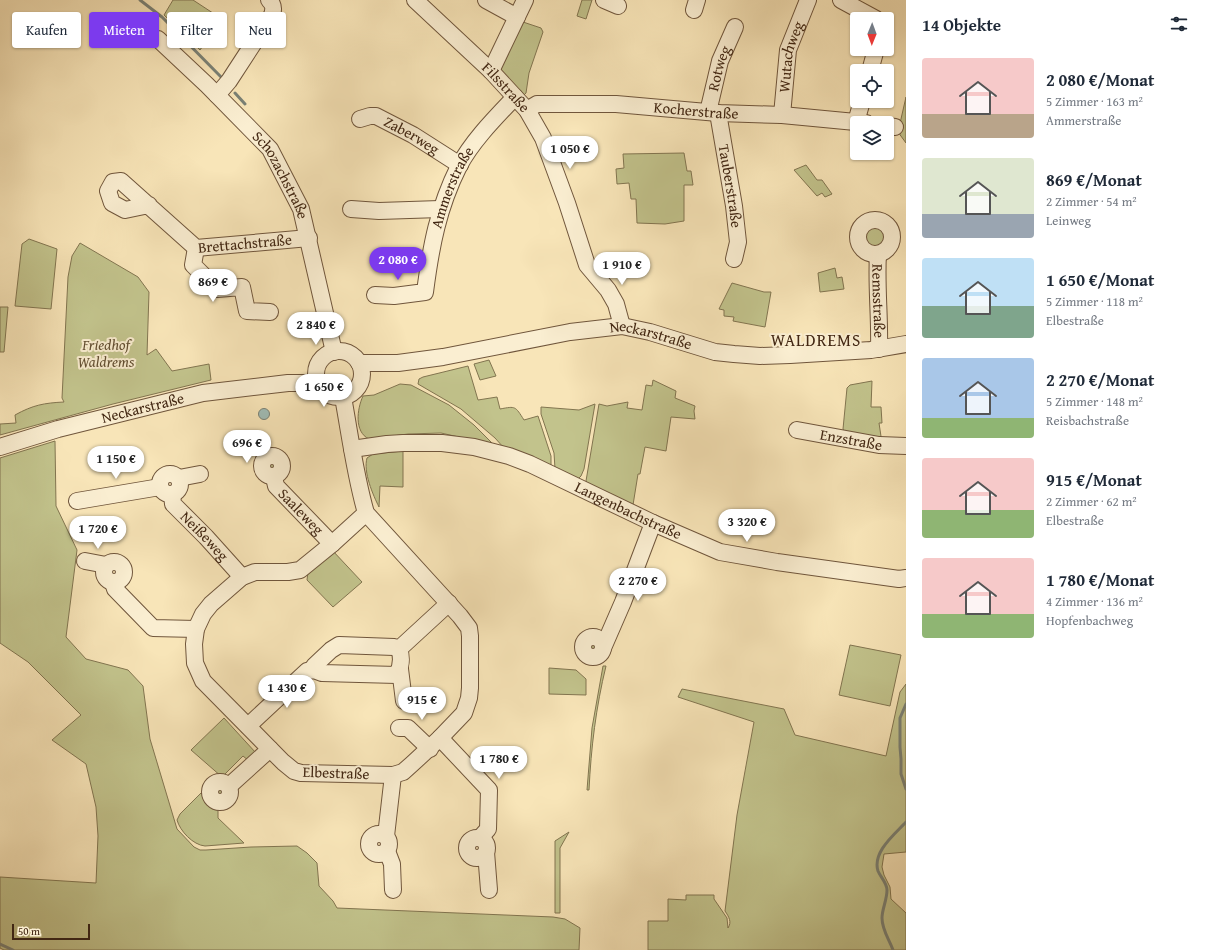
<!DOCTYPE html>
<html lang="de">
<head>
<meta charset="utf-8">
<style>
	body { margin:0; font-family:"Gentium Book Plus",serif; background:#f6f6f7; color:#1f2937; height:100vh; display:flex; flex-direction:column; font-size:15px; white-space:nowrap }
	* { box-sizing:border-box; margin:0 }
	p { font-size:13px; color:#747a83 }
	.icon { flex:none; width:22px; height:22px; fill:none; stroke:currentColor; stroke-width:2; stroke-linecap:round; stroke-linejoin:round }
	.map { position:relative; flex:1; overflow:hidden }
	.side { display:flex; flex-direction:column; background:#fff; width:300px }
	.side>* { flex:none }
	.guide { position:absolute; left:12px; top:12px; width:380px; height:36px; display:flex; gap:8px }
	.needle { width:26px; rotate:181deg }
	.tools { position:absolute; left:850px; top:12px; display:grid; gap:8px }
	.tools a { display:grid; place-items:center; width:44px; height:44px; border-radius:4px; background:#fff; box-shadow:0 1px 3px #0004; font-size:20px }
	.scale { position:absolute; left:12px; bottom:10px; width:78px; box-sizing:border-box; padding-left:4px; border:2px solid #422713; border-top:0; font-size:11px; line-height:14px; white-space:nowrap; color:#422713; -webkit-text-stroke:3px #faeed1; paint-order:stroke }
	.price { position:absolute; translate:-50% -34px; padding:0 9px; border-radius:14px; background:#fff; color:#222; font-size:13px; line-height:26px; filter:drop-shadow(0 1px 2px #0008) }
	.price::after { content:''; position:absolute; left:50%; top:24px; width:12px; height:9px; margin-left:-6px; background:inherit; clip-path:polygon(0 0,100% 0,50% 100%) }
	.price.active { background:#7c3aed; color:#fff }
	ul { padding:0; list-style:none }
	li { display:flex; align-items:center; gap:12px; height:100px; padding:0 16px }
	li span { display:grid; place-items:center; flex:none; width:112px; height:80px; border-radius:4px; color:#555 }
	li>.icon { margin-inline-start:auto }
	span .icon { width:48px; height:48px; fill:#fffc; stroke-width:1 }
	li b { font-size:17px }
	h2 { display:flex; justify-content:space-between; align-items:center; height:48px; padding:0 16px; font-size:17px }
	.pill { padding:0 14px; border-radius:4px; background:#fff; box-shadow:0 1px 3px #0004; font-size:14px; line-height:36px }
	.pill.active { background:#7c3aed; color:#fff }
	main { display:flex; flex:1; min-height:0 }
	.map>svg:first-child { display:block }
	.green { fill:#c2c38c; stroke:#827550 }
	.water { fill:#a0bdb7; stroke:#7a8175 }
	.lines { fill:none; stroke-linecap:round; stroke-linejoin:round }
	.stream { stroke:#7a8175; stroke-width:3 }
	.minor-casing { stroke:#70563c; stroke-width:18 }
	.minor { stroke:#faeed1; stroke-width:16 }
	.labels { text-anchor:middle; stroke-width:4; stroke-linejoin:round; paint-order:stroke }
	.street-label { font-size:15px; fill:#422713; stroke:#faeed1 }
	.park-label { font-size:15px; font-style:italic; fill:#624e31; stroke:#faeed1 }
	.quarter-label { font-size:17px; letter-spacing:1px; fill:#422713; stroke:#faeed1 }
</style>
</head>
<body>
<main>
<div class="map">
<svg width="906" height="950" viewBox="0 0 906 950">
	<rect width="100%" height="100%" fill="#f8e5b8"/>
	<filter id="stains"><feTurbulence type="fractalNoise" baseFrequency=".005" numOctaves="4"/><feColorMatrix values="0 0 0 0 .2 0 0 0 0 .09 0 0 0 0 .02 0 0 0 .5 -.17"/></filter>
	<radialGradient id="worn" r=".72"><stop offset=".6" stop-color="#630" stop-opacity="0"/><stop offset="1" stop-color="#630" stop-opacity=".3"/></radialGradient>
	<path class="green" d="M173 0H193L222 19 200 50 164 15Z
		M582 0H592L586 19 577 16Z
		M520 21 541 28 543 32 529 73 526 93 524 95 500 71Z
		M906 97V143L898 132Z
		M684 153 687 171H691L693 185H684V221L665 224 637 223 636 199H631L629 183 617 184 616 169 624 168 623 154Z
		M806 165 817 180H822L832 194 825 197 822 193 817 196 794 170Z
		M876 224C900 224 882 253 863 246L860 239C863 231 868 227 876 224Z
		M29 239 57 249 51 309 15 306 22 244Z
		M80 243 138 277 149 292 147 355 156 349 172 371 209 364 211 380 113 404 0 435V424L16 423 15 415C33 405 44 403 64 402L62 398 68 277 72 256Z
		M835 268 837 278 842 277 844 289 820 292 818 273Z
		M732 283 764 292H771L765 327 733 321 734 317 724 316V310L719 309Z
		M0 307H8L4 352H0Z
		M489 360 496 376 480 380 474 364Z
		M468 366 478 400 497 397 500 409C516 406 515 406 524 420L538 416 551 456V466L504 448 495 438 461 409 418 384 419 379 423 377Z
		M653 380 676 391 675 398 695 406 694 411 695 419 671 417 666 451 645 447 640 474H638L633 505 587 485 586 481 599 404 607 406 628 402 627 408 642 410 646 385 652 386Z
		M872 381 871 407H881L882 423H879L882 443 846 435 843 429 847 388 850 385Z
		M400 384 411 385 449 405 474 425 494 445 441 433 408 434 369 439C354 432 357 409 363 396L374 395Z
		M595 404 584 469 581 476 578 479 555 469 554 453 541 414V407L579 410Z
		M55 441 56 506 77 550 66 637 86 659 128 670 143 686 150 739 177 829 194 847 200 850H206L251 847 297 846 307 853 317 863 319 886 333 901 337 908 553 917 565 919 580 928 579 950H4L0 948V877L96 883 98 836 96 807 86 764 52 740 81 715 28 662 0 643V458Z
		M403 451V487L380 486 379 507C373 495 363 472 367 458L373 454Z
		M266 466a6 6 0 1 1 12 0a6 6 0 1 1-12 0Z
		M332 550 362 582 333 607 307 580 308 572Z
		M586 648a6 6 0 1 1 12 0a6 6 0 1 1-12 0Z
		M850 645 901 655 890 706 839 695Z
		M603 666H606C596 707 591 748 589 790H587L592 728Z
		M549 668 576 670 586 679V695L549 694Z
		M906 684V852L884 854 882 867 884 875 890 887 891 899 906 913V950H648V921H668V899L686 900V895H714V899L727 918 728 928C732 922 729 917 725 911L737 815 754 722 678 697 682 689 784 709 795 735 886 756 900 692Z
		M224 718 256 753 249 761 243 756 222 777 191 750Z
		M213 792a7 7 0 1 1 14 0a7 7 0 1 1-14 0Z
		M201 793 214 807 218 808V818L244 843 205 846C193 845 180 831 177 820L180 814Z
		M569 832 560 848V913H555V841Z"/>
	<path class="water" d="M258.5 414a5.5 5.5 0 1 1 11 0a5.5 5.5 0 1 1-11 0Z"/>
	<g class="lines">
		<path class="stream" d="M140 0 162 17 224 80
			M235 93 245 104
			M906 704 900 718V747L901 759V774L906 789
			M0 944 13 950
			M893 950C889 939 882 930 882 918 882 909 887 900 887 890 887 883 881 878 878 871 872 852 895 834 906 822"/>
		<g class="minor-casing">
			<g id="minor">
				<path id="s1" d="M415 0 491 71 527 110 543 138 567 203 587 265 608 290 616 304 622 326"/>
				<path d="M486 0 517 17"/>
				<path d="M604 0 618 6"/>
				<path d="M841 0 876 19"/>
				<path d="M694 10 697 0"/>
				<path id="s2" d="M158 39 207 85 270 149 301 209 334 352"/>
				<path d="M491 71 525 0"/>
				<path d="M870 71 876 49"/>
				<path d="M217 95 229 81 272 15C274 9 274 5 269 0"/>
				<path id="s3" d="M527 110 537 104H616L718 113 782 115 866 123"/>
				<path id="s4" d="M708 112 720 61 735 27"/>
				<path id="s5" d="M718 113 734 206 738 242 734 259"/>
				<path id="s6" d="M782 115 788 50 808 0"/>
				<path id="s7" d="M360 119 370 116H376L413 135 460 165"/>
				<path d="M856 122 862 101"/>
				<path d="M887 126 895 127"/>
				<path id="s8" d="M149 205 125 210 112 203 108 191 113 182 121 181 196 248 309 238"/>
				<path d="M351 209 379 211 440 209"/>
				<circle cx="875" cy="237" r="17"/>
				<path d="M196 248 193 265 217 289 242 287 247 311 270 312"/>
				<path id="s9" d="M878 254C876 285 880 317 879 349"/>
				<path id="s10" d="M375 295 394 296 425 292C431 246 438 208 459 166 472 141 496 117 515 97"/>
				<circle cx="339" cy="374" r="23"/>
				<path id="s11" d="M359 363H398L443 357 570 332 622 326 650 332 715 352 734 354 760 356 790 355 871 350 906 344"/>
				<path d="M343 397C350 435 355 475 366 513L460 616 469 628 470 636V688L469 698 464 713 440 738 412 764 403 772 393 775 301 773 294 771 283 762 203 681 195 663 194 644 196 629 203 614 211 604 242 577 255 572H288L300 570 332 544 366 513"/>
				<path id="s12" d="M797 430 879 445 906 446"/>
				<path id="s13" d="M0 447 58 429 203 393 288 383H303L319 386"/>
				<path id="s14" d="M352 449 387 444 403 443H442L474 447 509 456 530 464 653 523 720 552 777 562 899 579 906 578"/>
				<circle cx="272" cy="466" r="10"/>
				<circle cx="170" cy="484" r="10"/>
				<path id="s15" d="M274 477 276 486 332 544"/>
				<path d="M179 478 200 474"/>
				<path id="s16" d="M172 494 173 504 206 537 242 577"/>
				<path d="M77 501 160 487"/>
				<path d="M85 561 106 565"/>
				<circle cx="114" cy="572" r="10"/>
				<path d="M113 582 115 589 153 628 196 629"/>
				<circle cx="593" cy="647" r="10"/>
				<path d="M603 648 623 602 653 523"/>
				<path d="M400 669 404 701"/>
				<path d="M314 670V666L331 650 339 645 394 647 399 649 449 603"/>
				<path d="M248 726 307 671 314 670 322 673 397 675C401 667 402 657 399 649"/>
				<path d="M399 728H408L430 749"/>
				<path d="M440 738 489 790 488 829 480 838"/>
				<circle cx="220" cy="792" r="10"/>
				<path d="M229 786 270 749"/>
				<circle cx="379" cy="844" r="10"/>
				<path d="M386 836 393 775"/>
				<circle cx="477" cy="848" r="10"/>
				<path d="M387 851 392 864 393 890"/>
				<path d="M486 852 489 890"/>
			</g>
		</g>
		<use href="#minor" class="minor"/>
	</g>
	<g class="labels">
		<g class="street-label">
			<text dy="5" stroke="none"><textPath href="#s6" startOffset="59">Wutachweg</textPath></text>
			<text dy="5" stroke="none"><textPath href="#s4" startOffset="45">Rotweg</textPath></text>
			<text dy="5" stroke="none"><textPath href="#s1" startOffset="126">Filsstraße</textPath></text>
			<text dy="5" stroke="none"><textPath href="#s3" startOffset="171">Kocherstraße</textPath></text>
			<text dy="5" stroke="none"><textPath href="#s7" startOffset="57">Zaberweg</textPath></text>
			<text dy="5" stroke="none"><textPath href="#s2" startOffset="185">Schozachstraße</textPath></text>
			<text dy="5" stroke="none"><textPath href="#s5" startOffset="74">Tauberstraße</textPath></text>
			<text dy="5" stroke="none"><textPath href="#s10" startOffset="159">Ammerstraße</textPath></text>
			<text dy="5" stroke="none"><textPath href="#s8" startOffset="220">Brettachstraße</textPath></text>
			<text dy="5" stroke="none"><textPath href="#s9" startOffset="47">Remsstraße</textPath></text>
			<text dy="5" stroke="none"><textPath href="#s11" startOffset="296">Neckarstraße</textPath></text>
			<text dy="5" stroke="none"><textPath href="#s13" startOffset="148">Neckarstraße</textPath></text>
			<text dy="5" stroke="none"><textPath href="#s12" startOffset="55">Enzstraße</textPath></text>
			<text dy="5" stroke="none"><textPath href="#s14" startOffset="290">Langenbachstraße</textPath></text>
			<text dy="5" stroke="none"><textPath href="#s15" startOffset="45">Saaleweg</textPath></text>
			<text dy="5" stroke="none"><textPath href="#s16" startOffset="55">Neißeweg</textPath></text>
			<text transform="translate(336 773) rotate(2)" y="5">Elbestraße</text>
		</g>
		<g class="park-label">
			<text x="106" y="350">Friedhof<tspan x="106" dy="17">Waldrems</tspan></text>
		</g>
		<g class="quarter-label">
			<text x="816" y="346">WALDREMS</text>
		</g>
	</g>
	<rect width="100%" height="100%" filter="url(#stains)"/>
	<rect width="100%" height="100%" fill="url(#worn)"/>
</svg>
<div class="tools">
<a><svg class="needle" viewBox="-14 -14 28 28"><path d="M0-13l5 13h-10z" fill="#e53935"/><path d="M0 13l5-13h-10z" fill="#747a83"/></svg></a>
<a><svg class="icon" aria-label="locate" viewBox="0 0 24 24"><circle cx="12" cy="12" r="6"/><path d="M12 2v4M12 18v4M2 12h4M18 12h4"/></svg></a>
<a><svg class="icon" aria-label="layers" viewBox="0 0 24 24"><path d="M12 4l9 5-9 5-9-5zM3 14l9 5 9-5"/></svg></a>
</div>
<div class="scale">50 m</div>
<b class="price" style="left:570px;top:170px">1 050 €</b>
<b class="price active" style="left:398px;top:281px">2 080 €</b>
<b class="price" style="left:622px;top:286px">1 910 €</b>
<b class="price" style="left:213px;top:303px">869 €</b>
<b class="price" style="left:316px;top:346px">2 840 €</b>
<b class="price" style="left:324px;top:408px">1 650 €</b>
<b class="price" style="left:247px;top:464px">696 €</b>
<b class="price" style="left:116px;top:480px">1 150 €</b>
<b class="price" style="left:747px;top:543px">3 320 €</b>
<b class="price" style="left:98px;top:550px">1 720 €</b>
<b class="price" style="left:638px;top:602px">2 270 €</b>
<b class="price" style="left:287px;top:709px">1 430 €</b>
<b class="price" style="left:422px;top:721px">915 €</b>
<b class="price" style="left:499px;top:780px">1 780 €</b>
<div class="guide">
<a class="pill">Kaufen</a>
<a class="pill active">Mieten</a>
<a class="pill">Filter</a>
<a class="pill">Neu</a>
</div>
</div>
<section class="side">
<h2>14 Objekte<svg class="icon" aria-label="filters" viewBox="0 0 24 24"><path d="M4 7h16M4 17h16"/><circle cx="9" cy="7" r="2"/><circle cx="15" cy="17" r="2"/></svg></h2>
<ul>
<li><span style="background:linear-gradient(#f6c9c9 70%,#b9a48a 0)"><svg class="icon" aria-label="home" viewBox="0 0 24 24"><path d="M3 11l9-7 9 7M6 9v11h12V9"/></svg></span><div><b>2 080 €/Monat</b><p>5 Zimmer · 163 m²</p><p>Ammerstraße</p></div></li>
<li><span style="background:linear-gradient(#dfe7d0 70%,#9aa5b1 0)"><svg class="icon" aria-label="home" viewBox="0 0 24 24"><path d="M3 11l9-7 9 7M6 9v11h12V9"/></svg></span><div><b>869 €/Monat</b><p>2 Zimmer · 54 m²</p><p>Leinweg</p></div></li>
<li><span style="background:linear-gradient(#bfe0f5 60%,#7fa58c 0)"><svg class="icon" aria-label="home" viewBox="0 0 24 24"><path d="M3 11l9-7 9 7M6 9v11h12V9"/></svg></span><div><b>1 650 €/Monat</b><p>5 Zimmer · 118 m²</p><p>Elbestraße</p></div></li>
<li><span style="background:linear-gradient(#a9c7e8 75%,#8fb573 0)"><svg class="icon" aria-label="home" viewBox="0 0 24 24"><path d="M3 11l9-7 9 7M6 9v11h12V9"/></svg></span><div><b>2 270 €/Monat</b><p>5 Zimmer · 148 m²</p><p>Reisbachstraße</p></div></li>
<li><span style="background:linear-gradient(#f6c9c9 65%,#8fb573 0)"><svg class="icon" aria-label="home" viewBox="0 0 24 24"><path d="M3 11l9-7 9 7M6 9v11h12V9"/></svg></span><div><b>915 €/Monat</b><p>2 Zimmer · 62 m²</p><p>Elbestraße</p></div></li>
<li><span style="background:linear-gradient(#f6c9c9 70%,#8fb573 0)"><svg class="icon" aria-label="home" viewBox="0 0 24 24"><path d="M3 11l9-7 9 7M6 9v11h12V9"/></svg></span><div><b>1 780 €/Monat</b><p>4 Zimmer · 136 m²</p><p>Hopfenbachweg</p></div></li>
</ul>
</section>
</main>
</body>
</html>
